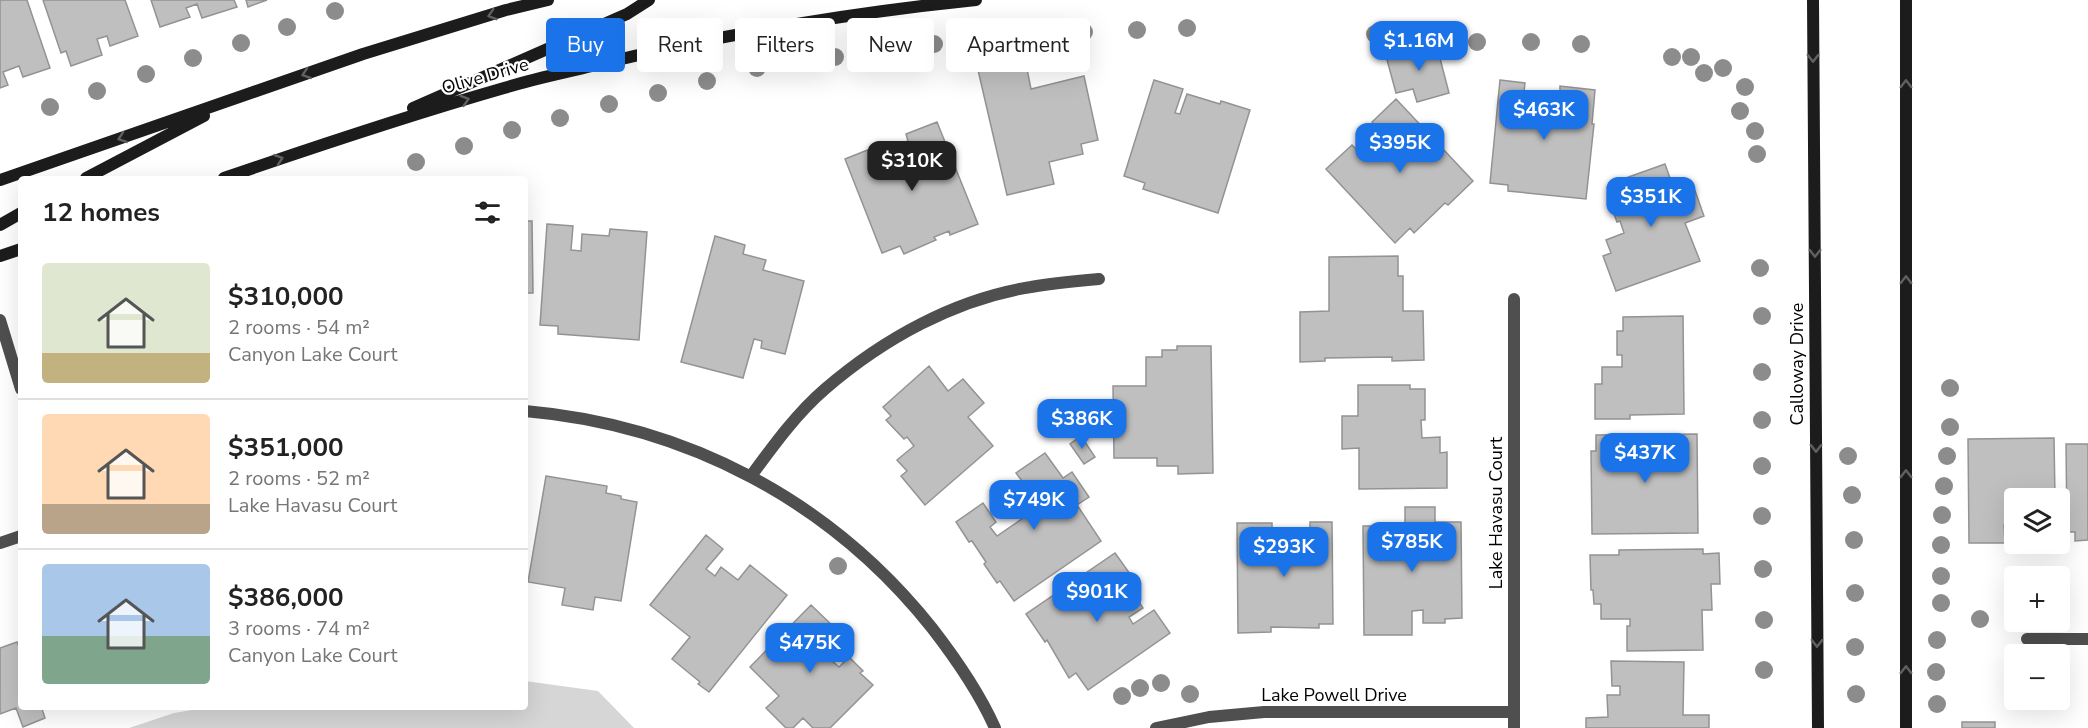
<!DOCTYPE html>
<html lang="en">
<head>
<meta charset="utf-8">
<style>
	body { margin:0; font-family:"Nunito Sans",sans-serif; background:#f2f2f2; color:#222; height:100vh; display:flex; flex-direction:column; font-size:22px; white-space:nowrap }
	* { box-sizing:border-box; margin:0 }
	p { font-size:20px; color:#767676 }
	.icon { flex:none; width:33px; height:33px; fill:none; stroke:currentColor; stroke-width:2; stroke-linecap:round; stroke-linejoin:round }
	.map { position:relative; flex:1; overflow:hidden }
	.sheet { position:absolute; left:18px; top:176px; width:510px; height:534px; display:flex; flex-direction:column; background:#fff; border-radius:6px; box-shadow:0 6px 24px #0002 }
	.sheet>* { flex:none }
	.guide { position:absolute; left:546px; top:18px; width:570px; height:54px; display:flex; gap:12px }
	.buttons { position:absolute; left:2004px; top:488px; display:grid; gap:12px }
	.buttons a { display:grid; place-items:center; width:66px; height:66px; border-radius:6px; background:#fff; box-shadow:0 6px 24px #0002; font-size:30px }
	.price { position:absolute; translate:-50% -51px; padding:0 14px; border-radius:12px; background:#1a73e8; color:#fff; font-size:20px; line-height:39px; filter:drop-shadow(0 2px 3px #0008) }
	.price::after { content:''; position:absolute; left:50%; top:36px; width:18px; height:14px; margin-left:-9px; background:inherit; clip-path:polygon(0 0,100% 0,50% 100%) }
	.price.on { background:#222; color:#fff }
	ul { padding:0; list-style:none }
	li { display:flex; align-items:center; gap:18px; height:150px; padding:0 24px }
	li+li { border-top:2px solid #e0e0e0 }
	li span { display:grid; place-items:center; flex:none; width:168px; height:120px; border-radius:6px; color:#555 }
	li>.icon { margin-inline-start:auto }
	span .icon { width:72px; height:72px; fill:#fffc; stroke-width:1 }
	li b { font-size:26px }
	h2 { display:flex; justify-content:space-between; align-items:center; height:72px; padding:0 24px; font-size:26px }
	.tag { padding:0 21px; border-radius:6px; background:#fff; box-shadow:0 6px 24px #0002; font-size:21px; line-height:54px }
	.tag.on { background:#1a73e8; color:#fff }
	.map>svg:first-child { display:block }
	.green { fill:#d6d6d6 }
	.building { fill:#bfbfbf; stroke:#939393; stroke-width:1.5 }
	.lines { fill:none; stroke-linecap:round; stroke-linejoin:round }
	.street { stroke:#4f4f4f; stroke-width:12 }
	.secondary { stroke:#1c1c1c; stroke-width:12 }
	.tree { fill:#8c8c8c }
	.oneway { stroke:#606060 }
	.labels { text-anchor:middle; stroke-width:4.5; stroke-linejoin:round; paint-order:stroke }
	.street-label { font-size:18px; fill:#000; stroke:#fff }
</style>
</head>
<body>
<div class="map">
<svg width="2088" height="728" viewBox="0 0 2088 728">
	<rect width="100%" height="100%" fill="#fff"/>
	<path class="green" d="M525 681 598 691 634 728H129L174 713 216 706H525Z"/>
	<path class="building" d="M0 0H27L50 68 23 77 19 66 3 72 8 85 0 88Z
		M43 0H125L138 36 110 46 107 36 97 39 102 55 71 66 66 51 61 53Z
		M151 0H234L237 7 202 18 197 4 186 8 190 17 160 27Z
		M246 0H267L248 7Z
		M1436 43 1449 93 1417 102 1413 89 1396 93 1386 56Z
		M1025 59 1031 89 1084 76 1098 140 1081 144 1083 154 1049 162 1054 184 1007 195 978 70Z
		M1154 80 1183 89 1175 113 1180 114 1187 94 1220 104 1221 101 1250 110 1218 213 1143 189 1145 183 1124 176Z
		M1500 80 1525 83 1522 109 1532 110 1534 91 1560 93V86L1595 90 1592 124H1594L1586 199 1508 191V185L1490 183Z
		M1396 99 1473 181 1448 205 1445 203 1414 233 1410 228 1395 243 1326 169 1352 145 1358 151 1380 131 1372 122Z
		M937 122 978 224 950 235 949 231 934 237 936 240 904 254 900 246 882 253 845 159 870 149 879 172 888 169 881 151 908 141 906 134Z
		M1665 164 1676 195 1694 188 1704 216 1685 223 1700 261 1616 291 1603 256 1611 253 1606 240 1624 233 1620 221 1617 222 1609 200 1614 198 1609 184Z
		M525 221H532L533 293H525Z
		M547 224 573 226 571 250 581 251 582 234 609 236 610 229 647 232 639 340 558 334V326L540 325Z
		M715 236 745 245 743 254 766 260 763 270 804 281 785 354 761 348 762 341 754 339 743 378 681 362Z
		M1398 256V276H1403V311H1423L1424 360 1392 361V357L1325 358V361L1300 362V312L1329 311V257Z
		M1683 316 1684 414 1630 415V419H1595V384H1602V367H1622V355H1617V331H1623V317Z
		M1177 346H1211L1213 473 1178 474V466H1157V458H1114L1113 386H1146V357H1162V350H1177Z
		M929 366 948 391 963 379 984 403 968 417 993 446 925 505 901 476 907 471 897 460 914 446 907 437 904 439 886 420 891 416 883 407Z
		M1358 385H1410V389H1425V420H1421L1422 438 1440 437V453L1447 452V488L1359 489V448L1342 449V416H1358Z
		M1697 434 1698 533 1592 534 1591 451H1596V435Z
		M1081 436 1095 457 1084 464 1070 444Z
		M2054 438 2055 498H2014V525H2004L2005 543H1969L1968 439Z
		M2066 444H2088V540L2075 541V532H2067Z
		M1045 453 1063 478 1072 472 1089 497 1077 505 1101 541 1014 601 1000 581 997 583 984 564 986 562 972 541 969 542 956 522 983 503 996 522 990 527 997 536 1029 514 1023 505 1034 497 1016 473Z
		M546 476 607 486 606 493 621 496V499L637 502 621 601 595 597 593 610 562 605 565 588 528 582Z
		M1405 507H1435V522H1461L1462 618 1445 619V623H1423V610L1412 611V635H1364L1363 526H1405Z
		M1310 522H1332L1333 624H1319V628L1271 627V632L1238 633 1237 523H1272V530H1300V547L1310 546Z
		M706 535 723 549 706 569 715 576 721 567 738 580 750 565 787 595 709 692 698 684 700 682 672 659 690 637 650 605Z
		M1703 549V554L1719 553 1720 584H1711L1712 610H1702L1703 650 1627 651V626H1630V619H1601V604H1594L1593 590H1591L1590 555H1619V550Z
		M1115 553 1133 578 1126 583 1143 608 1129 617 1133 624 1154 610 1170 633 1088 690 1076 673 1069 678 1047 640 1045 642 1026 614Z
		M811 605 836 629 832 634 845 646 831 660 839 667 849 657 863 671 860 673 873 685 830 728H813L803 718 793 728H786L766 708 779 696 750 667Z
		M17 642 21 652V706H41L45 718 23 727 16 708 0 714V648Z
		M1611 661 1684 662 1683 715H1709V728H1586V718L1608 717 1607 695H1620V686H1612Z
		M1962 722H1995V728H1962Z"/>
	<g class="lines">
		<path class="street" d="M1514 299V728
			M0 320 21 389
			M525 411C687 425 831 501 932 628 956 659 979 692 995 728
			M751 476C773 446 796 414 825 389 883 339 955 299 1031 287 1053 283 1076 281 1099 279
			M0 543 21 536
			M2027 639H2088
			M1156 728 1209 717 1264 712H1514"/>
		<path class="secondary" d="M1813 0 1818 728
			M1906 0V728
			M413 108 627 14 649 0
			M86 178 204 116
			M224 178C317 146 410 115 504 88 533 79 563 73 592 66 719 35 847 13 976 0
			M0 180 363 54 506 10 548 0
			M0 225 21 213
			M0 256 21 249"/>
	</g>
	<g class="tree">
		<circle cx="335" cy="11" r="9"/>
		<circle cx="287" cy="27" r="9"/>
		<circle cx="1187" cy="28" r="9"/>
		<circle cx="1137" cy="30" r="9"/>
		<circle cx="1084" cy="32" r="9"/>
		<circle cx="1375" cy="34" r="9"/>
		<circle cx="1034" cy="36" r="9"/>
		<circle cx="983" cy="39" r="9"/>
		<circle cx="1428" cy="39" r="9"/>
		<circle cx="1477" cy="42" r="9"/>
		<circle cx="1531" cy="42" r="9"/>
		<circle cx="241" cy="43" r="9"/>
		<circle cx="934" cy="44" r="9"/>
		<circle cx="1581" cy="44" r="9"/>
		<circle cx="886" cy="50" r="9"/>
		<circle cx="835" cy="57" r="9"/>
		<circle cx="1672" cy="57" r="9"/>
		<circle cx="1691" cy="57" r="9"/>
		<circle cx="193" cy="58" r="9"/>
		<circle cx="806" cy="61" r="9"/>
		<circle cx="757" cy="68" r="9"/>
		<circle cx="1723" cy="68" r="9"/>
		<circle cx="1704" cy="73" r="9"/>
		<circle cx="146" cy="74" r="9"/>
		<circle cx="707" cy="81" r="9"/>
		<circle cx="1745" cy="87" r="9"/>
		<circle cx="97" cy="91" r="9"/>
		<circle cx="658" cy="93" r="9"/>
		<circle cx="609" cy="104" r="9"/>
		<circle cx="50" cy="107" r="9"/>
		<circle cx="1740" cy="111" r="9"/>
		<circle cx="560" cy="118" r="9"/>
		<circle cx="512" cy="130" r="9"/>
		<circle cx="1755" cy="131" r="9"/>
		<circle cx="464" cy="146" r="9"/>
		<circle cx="1757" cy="154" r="9"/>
		<circle cx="416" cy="162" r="9"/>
		<circle cx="1760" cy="268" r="9"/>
		<circle cx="1762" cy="316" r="9"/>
		<circle cx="1762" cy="372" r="9"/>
		<circle cx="1950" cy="388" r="9"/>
		<circle cx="1762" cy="420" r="9"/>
		<circle cx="1950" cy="427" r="9"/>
		<circle cx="1848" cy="456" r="9"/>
		<circle cx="1947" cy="456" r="9"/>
		<circle cx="1762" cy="466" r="9"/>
		<circle cx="1944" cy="486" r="9"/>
		<circle cx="1852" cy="495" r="9"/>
		<circle cx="1942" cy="515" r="9"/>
		<circle cx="1762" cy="516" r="9"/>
		<circle cx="1854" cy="540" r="9"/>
		<circle cx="1941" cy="545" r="9"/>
		<circle cx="838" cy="566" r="9"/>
		<circle cx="1763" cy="569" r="9"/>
		<circle cx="1941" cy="576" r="9"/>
		<circle cx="1855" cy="593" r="9"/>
		<circle cx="1941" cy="603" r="9"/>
		<circle cx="1980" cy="619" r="9"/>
		<circle cx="1764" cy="620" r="9"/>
		<circle cx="1937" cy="640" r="9"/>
		<circle cx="1855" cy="647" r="9"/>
		<circle cx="1764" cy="670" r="9"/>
		<circle cx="1936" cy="672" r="9"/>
		<circle cx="1161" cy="683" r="9"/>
		<circle cx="1140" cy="688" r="9"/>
		<circle cx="1190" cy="694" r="9"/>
		<circle cx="1856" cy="694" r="9"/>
		<circle cx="1122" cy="696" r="9"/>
		<circle cx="1937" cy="704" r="9"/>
	</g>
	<defs><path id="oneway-chevron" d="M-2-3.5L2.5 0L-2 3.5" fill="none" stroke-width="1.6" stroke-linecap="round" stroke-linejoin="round" transform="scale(1.5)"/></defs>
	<g class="oneway">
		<use href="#oneway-chevron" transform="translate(492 15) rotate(163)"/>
		<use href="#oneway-chevron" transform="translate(1813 58) rotate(90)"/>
		<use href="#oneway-chevron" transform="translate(306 74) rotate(161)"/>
		<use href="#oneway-chevron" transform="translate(1906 84) rotate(-90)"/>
		<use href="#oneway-chevron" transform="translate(465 100) rotate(-17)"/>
		<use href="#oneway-chevron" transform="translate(122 138) rotate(161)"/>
		<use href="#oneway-chevron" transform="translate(279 159) rotate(-19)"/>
		<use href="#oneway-chevron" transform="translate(1815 253) rotate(90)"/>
		<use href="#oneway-chevron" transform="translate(1906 280) rotate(-90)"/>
		<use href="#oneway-chevron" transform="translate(1816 448) rotate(90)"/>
		<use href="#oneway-chevron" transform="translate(1906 474) rotate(-90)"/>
		<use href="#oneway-chevron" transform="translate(1817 643) rotate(90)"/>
		<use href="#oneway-chevron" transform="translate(1906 670) rotate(-90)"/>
	</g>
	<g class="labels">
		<g class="street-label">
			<text transform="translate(485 76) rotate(-16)" y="6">Olive Drive</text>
			<text transform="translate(1797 364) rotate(-90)" y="6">Calloway Drive</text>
			<text transform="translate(1496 513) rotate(-90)" y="6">Lake Havasu Court</text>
			<text x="1334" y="701">Lake Powell Drive</text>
		</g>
	</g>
</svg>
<div class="buttons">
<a><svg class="icon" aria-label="layers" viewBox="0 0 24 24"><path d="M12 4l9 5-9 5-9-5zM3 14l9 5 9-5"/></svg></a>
<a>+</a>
<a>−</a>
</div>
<b class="price" style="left:1419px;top:72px">$1.16M</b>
<b class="price" style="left:1544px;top:141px">$463K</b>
<b class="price" style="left:1400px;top:174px">$395K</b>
<b class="price on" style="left:912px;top:192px">$310K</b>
<b class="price" style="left:1651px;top:228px">$351K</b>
<b class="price" style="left:1082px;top:450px">$386K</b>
<b class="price" style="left:1645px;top:484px">$437K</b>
<b class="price" style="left:1034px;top:531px">$749K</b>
<b class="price" style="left:1412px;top:573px">$785K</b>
<b class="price" style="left:1284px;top:578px">$293K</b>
<b class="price" style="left:1097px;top:623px">$901K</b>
<b class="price" style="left:810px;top:674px">$475K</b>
<div class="guide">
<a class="tag on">Buy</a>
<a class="tag">Rent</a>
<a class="tag">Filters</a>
<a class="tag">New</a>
<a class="tag">Apartment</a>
</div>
<section class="sheet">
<h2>12 homes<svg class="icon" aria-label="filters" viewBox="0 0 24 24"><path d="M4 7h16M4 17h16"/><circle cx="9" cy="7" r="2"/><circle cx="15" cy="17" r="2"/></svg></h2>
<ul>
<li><span style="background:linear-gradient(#dfe7d0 75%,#c2b280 0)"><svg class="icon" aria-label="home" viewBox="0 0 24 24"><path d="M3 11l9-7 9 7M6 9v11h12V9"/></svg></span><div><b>$310,000</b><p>2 rooms · 54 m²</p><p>Canyon Lake Court</p></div></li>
<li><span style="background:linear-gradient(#ffd9b3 75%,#b9a48a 0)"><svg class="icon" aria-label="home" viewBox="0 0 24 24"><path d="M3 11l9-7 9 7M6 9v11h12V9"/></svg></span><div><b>$351,000</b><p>2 rooms · 52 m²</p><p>Lake Havasu Court</p></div></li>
<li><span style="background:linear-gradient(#a9c7e8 60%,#7fa58c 0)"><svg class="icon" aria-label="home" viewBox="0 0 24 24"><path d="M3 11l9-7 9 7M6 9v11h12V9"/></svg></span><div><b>$386,000</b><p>3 rooms · 74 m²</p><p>Canyon Lake Court</p></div></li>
</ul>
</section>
</div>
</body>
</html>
